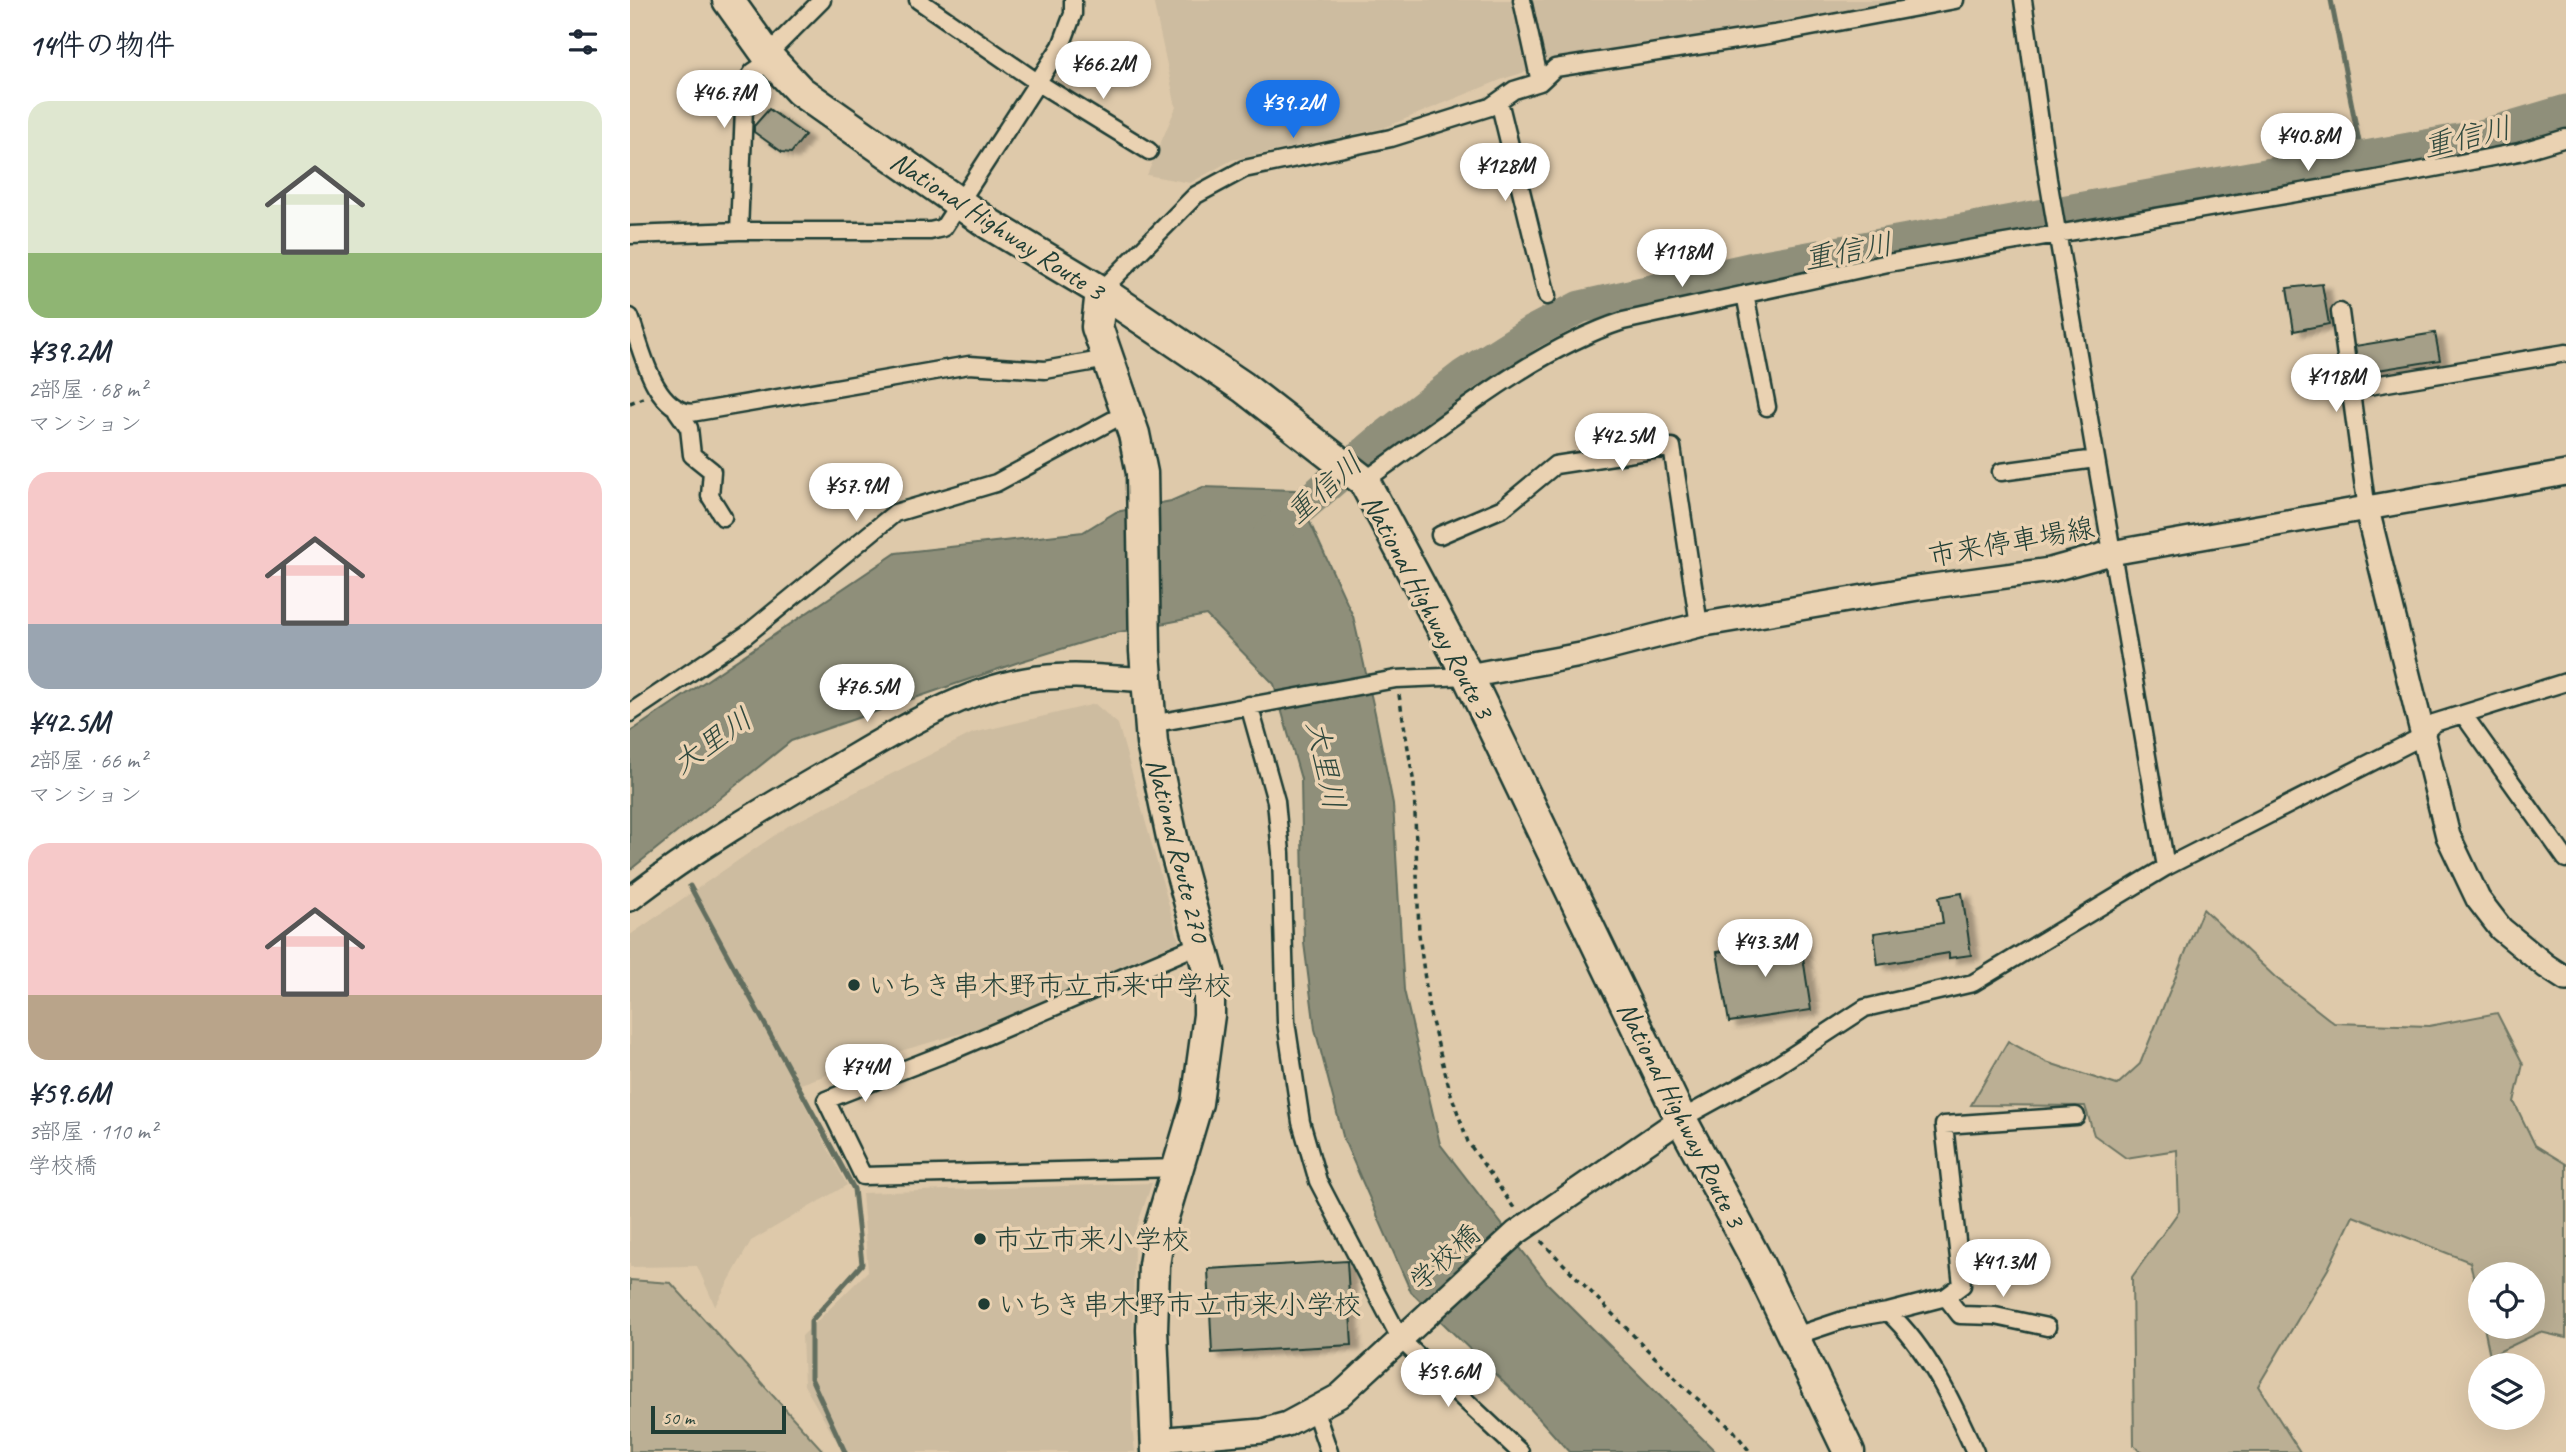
<!DOCTYPE html>
<html lang="ja">
<head>
<meta charset="utf-8">
<style>
	body { margin:0; font-family:Caveat,"Klee One",sans-serif; background:#f2f2f3; color:#1f2937; height:100vh; display:flex; flex-direction:column; font-size:26px; white-space:nowrap }
	* { box-sizing:border-box; margin:0 }
	p { font-size:23px; color:#747a83 }
	.icon { flex:none; width:38px; height:38px; fill:none; stroke:currentColor; stroke-width:2; stroke-linecap:round; stroke-linejoin:round }
	.map { position:relative; flex:1; overflow:hidden }
	.drawer { display:flex; flex-direction:column; background:#fff; width:630px }
	.drawer>* { flex:none }
	.fabs { position:absolute; left:1838px; top:1262px; display:grid; gap:14px }
	.fabs a { display:grid; place-items:center; width:77px; height:77px; border-radius:50%; background:#fff; box-shadow:0 7px 28px #0002; font-size:35px }
	.scale { position:absolute; left:21px; bottom:18px; width:135px; box-sizing:border-box; padding-left:7px; border:4px solid #1f3d34; border-top:0; font-size:19px; line-height:24px; white-space:nowrap; color:#1f3d34; -webkit-text-stroke:5px #ead2b2; paint-order:stroke }
	.price { position:absolute; translate:-50% -60px; padding:0 16px; border-radius:24px; background:#fff; color:#222; font-size:23px; line-height:46px; filter:drop-shadow(0 2px 4px #0008) }
	.price::after { content:''; position:absolute; left:50%; top:42px; width:21px; height:16px; margin-left:-10px; background:inherit; clip-path:polygon(0 0,100% 0,50% 100%) }
	.price.selected { background:#1a73e8; color:#fff }
	ul { padding:0; list-style:none }
	li { display:grid; align-content:center; gap:14px; height:371px; padding:0 28px }
	li span { display:grid; place-items:center; height:217px; border-radius:21px; color:#555 }
	li>.icon { margin-inline-start:auto }
	span .icon { width:126px; height:126px; fill:#fffc; stroke-width:1 }
	li b { font-size:30px }
	h2 { display:flex; justify-content:space-between; align-items:center; height:84px; padding:0 28px; font-size:30px }
	main { display:flex; flex:1; min-height:0 }
	.map>svg:first-child { display:block }
	.built { fill:#cdbca0 }
	.green { fill:#bbaf94; stroke:#6d7664; stroke-width:2 }
	.water { fill:#8f8f7a; stroke:#626e5e; stroke-width:2 }
	.lines { fill:none; stroke-linecap:round; stroke-linejoin:round }
	.stream { stroke:#626e5e; stroke-width:5 }
	.river { stroke:#8f8f7a; stroke-width:33 }
	.building { fill:#a59f88; stroke:#1f3d34; stroke-width:2; filter:url(#shadow) }
	.street-casing { stroke:#1f3d34; stroke-width:21 }
	.secondary-casing { stroke:#1f3d34; stroke-width:28 }
	.highway-casing { stroke:#1f3d34; stroke-width:35 }
	.path { stroke:#1f3d34; stroke-width:3.5; stroke-dasharray:5 5; stroke-linecap:butt }
	.street { stroke:#ead2b2; stroke-width:16 }
	.secondary { stroke:#ead2b2; stroke-width:23 }
	.highway { stroke:#ead2b2; stroke-width:30 }
	.poi-dot { fill:#1f3d34; stroke:#ead2b2; stroke-width:2.5 }
	.labels { text-anchor:middle; stroke-width:7; stroke-linejoin:round; paint-order:stroke }
	.street-label { font-size:28px; fill:#1f3d34; stroke:#ead2b2 }
	.poi-label { font-size:28px; fill:#1f3d34; stroke:#ead2b2; text-anchor:start }
	.water-label { font-size:30px; font-style:italic; fill:#30493e; stroke:#ead2b2 }
</style>
</head>
<body>
<main>
<section class="drawer">
<h2>14件の物件<svg class="icon" aria-label="filters" viewBox="0 0 24 24"><path d="M4 7h16M4 17h16"/><circle cx="9" cy="7" r="2"/><circle cx="15" cy="17" r="2"/></svg></h2>
<ul>
<li><span style="background:linear-gradient(#dfe7d0 70%,#8fb573 0)"><svg class="icon" aria-label="home" viewBox="0 0 24 24"><path d="M3 11l9-7 9 7M6 9v11h12V9"/></svg></span><div><b>¥39.2M</b><p>2部屋 · 68 m²</p><p>マンション</p></div></li>
<li><span style="background:linear-gradient(#f6c9c9 70%,#9aa5b1 0)"><svg class="icon" aria-label="home" viewBox="0 0 24 24"><path d="M3 11l9-7 9 7M6 9v11h12V9"/></svg></span><div><b>¥42.5M</b><p>2部屋 · 66 m²</p><p>マンション</p></div></li>
<li><span style="background:linear-gradient(#f6c9c9 70%,#b9a48a 0)"><svg class="icon" aria-label="home" viewBox="0 0 24 24"><path d="M3 11l9-7 9 7M6 9v11h12V9"/></svg></span><div><b>¥59.6M</b><p>3部屋 · 110 m²</p><p>学校橋</p></div></li>
</ul>
</section>
<div class="map">
<svg width="1936" height="1452" viewBox="0 0 1936 1452">
	<defs>
		<filter id="shadow"><feDropShadow dx="8" dy="4.5" stdDeviation="2" flood-color="#0004"/></filter>
	</defs>
	<rect width="100%" height="100%" fill="#dec9aa"/>
	<filter id="ink" filterUnits="userSpaceOnUse"><feTurbulence type="fractalNoise" baseFrequency=".0143" numOctaves="2"/><feDisplacementMap in="SourceGraphic" scale="14" xChannelSelector="R" yChannelSelector="G"/><feConvolveMatrix kernelMatrix="1 2 1 2 8 2 1 2 1" color-interpolation-filters="sRGB"/></filter>
	<g filter="url(#ink)">
		<path class="built" d="M523 0H1269L927 62 873 79 753 128 602 160 560 183 517 175 546 107Z
			M465 704 488 724 549 941 347 1029 239 1060 165 1086 217 1185 121 1241 85 1306 67 1266 0 1267V935L158 826 343 733Z
			M522 1183 504 1234 502 1427 505 1452H213L174 1385 172 1336 238 1271 232 1193Z"/>
		<path class="green" d="M1573 909 1645 977 1704 1023 1799 1026 1867 1013 1893 1064 1884 1102 1905 1145 1936 1164V1338L1910 1332 1860 1356 1854 1327 1902 1326V1274H1850V1306L1840 1262 1723 1216 1698 1269 1628 1386 1670 1452H1510L1504 1445 1502 1277 1549 1211 1547 1150 1496 1158 1464 1135 1455 1106 1341 1105 1378 1041 1416 1062 1487 1085 1510 1064Z
			M0 1280 41 1283 194 1452H0Z"/>
		<path class="water" d="M573 487 665 490 723 616 745 713 763 804 774 990 810 1144 917 1283 1086 1452H939L898 1406 781 1292 714 1140 685 1029 674 943 671 779 644 684 576 615 480 634 389 662 161 741 0 870V732L266 553 453 532 486 512 541 501Z"/>
		<g class="lines">
			<path class="stream" d="M1701 0 1732 157
				M60 886 224 1189 232 1264 181 1321V1378L215 1452"/>
			<path class="river" d="M639 535 747 443 833 376 902 332 950 307 1123 268 1851 136 1936 111"/>
		</g>
		<path class="building" d="M139 109 175 135 161 153 152 152 124 132V126Z
			M1692 284 1699 324 1664 331 1657 288Z
			M1805 333 1810 360 1729 373 1725 346Z
			M1332 893 1341 955 1319 958V953L1248 965 1244 933 1313 923 1309 897Z
			M1169 931 1181 1010 1099 1022 1087 952 1141 943 1143 935Z
			M717 1261 722 1345 582 1353 578 1269Z"/>
		<g class="lines">
			<g class="street-casing">
				<path id="street" d="M288 0 407 82 519 151
					M892 0 910 82
					M1393 0 1418 179 1536 867
					M137 55 192 0
					M869 101 917 296
					M109 231 115 84 123 72 141 60
					M0 235 109 231H300L313 228 431 46 443 14V0
					M471 291 566 195 614 169 761 138 860 107 884 90 910 82 925 68 1144 34 1325 0
					M1115 294 1137 407
					M1710 312 1737 510
					M0 317C12 349 22 408 61 413L339 365 415 370 477 359
					M1721 389 1936 353
					M47 411 59 428 62 455 82 471 80 496 93 517
					M1371 472 1465 459
					M734 481C813 426 901 351 993 321L1258 263 1736 181 1889 152 1936 138
					M810 535 873 508 925 465 1042 447 1069 625
					M619 705 646 801 651 853 656 1022 671 1122 688 1181 771 1340 890 1452
					M0 713 116 635 265 513 366 483 496 413
					M1833 714 1936 859
					M521 724 766 679 838 676
					M1051 1119 1140 1070 1235 1008 1343 983 1536 867 1791 737 1804 723 1936 682
					M549 1168 233 1176 196 1100 319 1052 573 943
					M1316 1297 1330 1315 1365 1316 1417 1327
					M1258 1312 1316 1297 1332 1285 1314 1125 1446 1116
					M1162 1337 1216 1319 1258 1312C1298 1349 1323 1403 1345 1452
					M685 1411 699 1452"/>
			</g>
			<g class="secondary-casing">
				<path id="secondary" d="M1737 510 1818 836 1848 899 1871 929 1916 966 1936 979
					M838 676 956 654 1069 625 1288 588 1420 570 1481 553 1936 473
					M0 899C65 849 135 808 206 767 262 734 330 691 395 680 435 673 477 677 517 680
					M527 1440 632 1431 657 1424 709 1396 886 1233 1051 1119"/>
			</g>
			<g class="highway-casing">
				<path id="highway" d="M98 0 141 60 170 91 359 224 471 291 613 387 734 481 838 676 1051 1119 1128 1263 1219 1452
					M471 291 467 327 504 434 512 473 515 651 522 743 543 842 579 973V1015L567 1103 530 1227 524 1265 522 1330 527 1452"/>
			</g>
			<path class="path" d="M0 403 13 398
				M769 695 784 784 789 934 799 1010 820 1091 838 1142 886 1211
				M911 1241 1053 1386 1104 1431 1120 1452"/>
			<use href="#street" class="street"/>
			<use href="#secondary" class="secondary"/>
			<use href="#highway" class="highway"/>
		</g>
	</g>
	<g class="poi-dot">
		<circle cx="224" cy="985" r="7"/>
		<circle cx="350" cy="1239" r="7"/>
		<circle cx="354" cy="1304" r="7"/>
	</g>
	<g class="labels">
		<g class="street-label">
			<text transform="translate(368 225) rotate(33)" y="10">National Highway Route 3</text>
			<text transform="translate(1381 541) rotate(-10)" y="10">市来停車場線</text>
			<text transform="translate(799 606) rotate(62)" y="10">National Highway Route 3</text>
			<text transform="translate(549 850) rotate(76)" y="10">National Route 270</text>
			<text transform="translate(1052 1114) rotate(63)" y="10">National Highway Route 3</text>
			<text transform="translate(814 1257) rotate(-42)" y="10">学校橋</text>
		</g>
		<g class="poi-label">
			<text x="238" y="995">いちき串木野市立市来中学校</text>
			<text x="364" y="1249">市立市来小学校</text>
			<text x="368" y="1314">いちき串木野市立市来小学校</text>
		</g>
		<g class="water-label">
			<text transform="translate(1837 137) rotate(-13)" y="10">重信川</text>
			<text transform="translate(1218 251) rotate(-10)" y="10">重信川</text>
			<text transform="translate(694 488) rotate(-41)" y="10">重信川</text>
			<text transform="translate(82 741) rotate(-35)" y="10">大里川</text>
			<text transform="translate(696 765) rotate(78)" y="10">大里川</text>
		</g>
	</g>
</svg>
<div class="fabs">
<a><svg class="icon" aria-label="locate" viewBox="0 0 24 24"><circle cx="12" cy="12" r="6"/><path d="M12 2v4M12 18v4M2 12h4M18 12h4"/></svg></a>
<a><svg class="icon" aria-label="layers" viewBox="0 0 24 24"><path d="M12 4l9 5-9 5-9-5zM3 14l9 5 9-5"/></svg></a>
</div>
<div class="scale">50 m</div>
<b class="price" style="left:473px;top:101px">¥66.2M</b>
<b class="price" style="left:94px;top:130px">¥46.7M</b>
<b class="price selected" style="left:663px;top:140px">¥39.2M</b>
<b class="price" style="left:1678px;top:173px">¥40.8M</b>
<b class="price" style="left:875px;top:203px">¥128M</b>
<b class="price" style="left:1052px;top:289px">¥118M</b>
<b class="price" style="left:1706px;top:414px">¥118M</b>
<b class="price" style="left:992px;top:473px">¥42.5M</b>
<b class="price" style="left:226px;top:523px">¥57.9M</b>
<b class="price" style="left:237px;top:724px">¥76.5M</b>
<b class="price" style="left:1135px;top:979px">¥43.3M</b>
<b class="price" style="left:235px;top:1104px">¥74M</b>
<b class="price" style="left:1373px;top:1299px">¥41.3M</b>
<b class="price" style="left:818px;top:1409px">¥59.6M</b>
</div>
</main>
</body>
</html>
